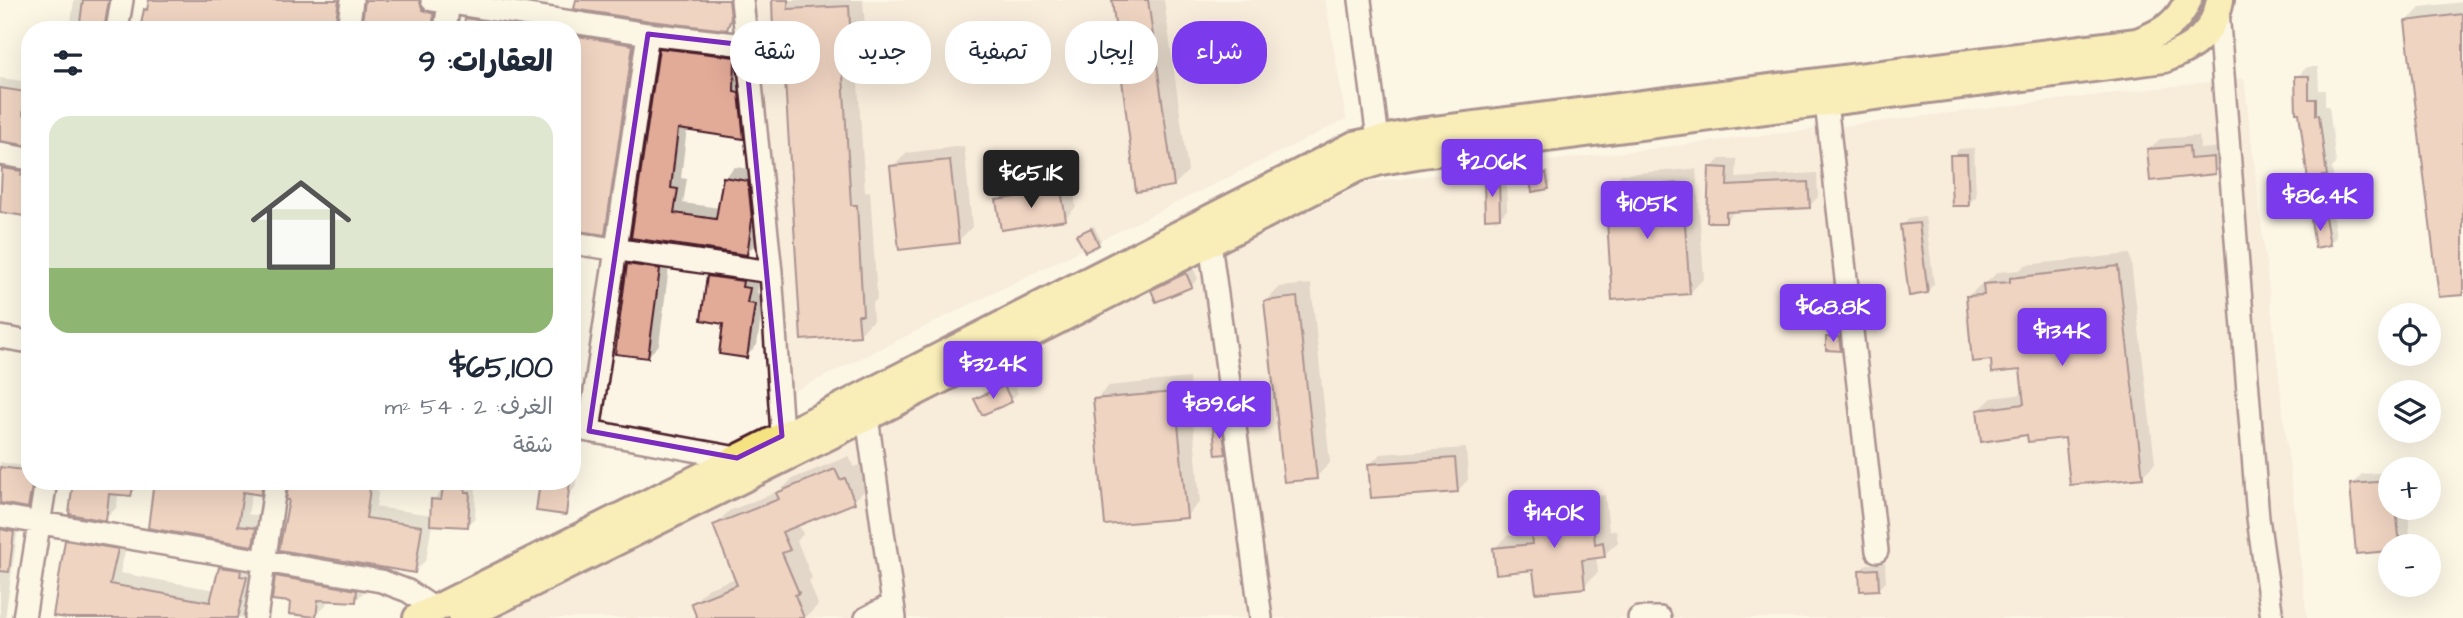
<!DOCTYPE html>
<html lang="ar">
<head>
<meta charset="utf-8">
<style>
	body { margin:0; font-family:"Architects Daughter","Playpen Sans Arabic",sans-serif; background:#f2f2f3; color:#1f2937; direction:rtl; height:100vh; display:flex; flex-direction:column; font-size:26px; white-space:nowrap }
	* { box-sizing:border-box; margin:0 }
	p { font-size:23px; color:#747a83 }
	.icon { flex:none; width:38px; height:38px; fill:none; stroke:currentColor; stroke-width:2; stroke-linecap:round; stroke-linejoin:round }
	.map { position:relative; flex:1; overflow:hidden; direction:ltr }
	.details { position:absolute; left:21px; top:21px; width:560px; height:469px; display:flex; flex-direction:column; background:#fff; border-radius:28px; box-shadow:0 7px 28px #0002; direction:rtl }
	.details>* { flex:none }
	.top-card { position:absolute; left:602px; top:21px; width:665px; height:63px; direction:rtl; display:flex; gap:14px }
	.buttons { position:absolute; left:2378px; top:303px; display:grid; gap:14px }
	.buttons a { display:grid; place-items:center; width:63px; height:63px; border-radius:50%; background:#fff; box-shadow:0 7px 28px #0002; font-size:35px }
	.price { position:absolute; translate:-50% -60px; padding:0 16px; border-radius:7px; background:#7c3aed; color:#fff; font-size:23px; line-height:46px; filter:drop-shadow(0 2px 4px #0008) }
	.price::after { content:''; position:absolute; left:50%; top:42px; width:21px; height:16px; margin-left:-10px; background:inherit; clip-path:polygon(0 0,100% 0,50% 100%) }
	.price.on { background:#222; color:#fff }
	ul { padding:0; list-style:none }
	li { display:grid; align-content:center; gap:14px; height:371px; padding:0 28px }
	li span { display:grid; place-items:center; height:217px; border-radius:21px; color:#555 }
	li>.icon { margin-inline-start:auto }
	span .icon { width:126px; height:126px; fill:#fffc; stroke-width:1 }
	li b { font-size:30px }
	h2 { display:flex; justify-content:space-between; align-items:center; height:84px; padding:0 28px; font-size:30px }
	.pill { padding:0 24px; border-radius:28px; background:#fff; box-shadow:0 7px 28px #0002; font-size:24px; line-height:63px }
	.pill.on { background:#7c3aed; color:#fff }
	.map>svg:first-child { display:block }
	.built { fill:#f4dfce }
	.shadow { fill:#0003 }
	.building { fill:#e2ab98; stroke:#4a1f2b; stroke-width:2 }
	.lines { fill:none; stroke-linecap:round; stroke-linejoin:round }
	.minor-casing { stroke:#4a1f2b; stroke-width:26 }
	.major-casing { stroke:#4a1f2b; stroke-width:32 }
	.minor { stroke:#fcf5e5; stroke-width:21 }
	.major { stroke:#f5e382; stroke-width:26 }
	.marked { fill:none; stroke:#7b2cbf; stroke-width:5; stroke-linejoin:round }
</style>
</head>
<body>
<div class="map">
<svg width="2463" height="618" viewBox="0 0 2463 618">
	<rect width="100%" height="100%" fill="#fcf5e5"/>
	<filter id="ink" filterUnits="userSpaceOnUse"><feTurbulence type="fractalNoise" baseFrequency=".0143" numOctaves="2"/><feDisplacementMap in="SourceGraphic" scale="14" xChannelSelector="R" yChannelSelector="G"/><feConvolveMatrix kernelMatrix="1 2 1 2 8 2 1 2 1" color-interpolation-filters="sRGB"/></filter>
	<g filter="url(#ink)">
		<path class="built" d="M755 0H1325L1346 119 792 392Z
			M2244 78 2307 618H490L1366 183Z"/>
		<path class="shadow" d="M74 0H116L114 30H70Z
			M150 0H348L352 30H142L145 10 150 5Z
			M366 0H437L445 30H363Z
			M528 0H550L547 3Z
			M578 0H743L740 14 727 28Z
			M774 0H863L865 27 855 36 865 192 870 191 877 299 872 304 873 320 859 335 784 29Z
			M1113 0H1164L1188 171 1174 185 1137 190Z
			M2463 2V293L2407 21 2421 7Z
			M478 8 551 19 549 30H465L467 19Z
			M583 25 643 34 616 221 604 233 572 228V35Z
			M671 39 745 47 753 127 743 137 687 128 681 178 687 179 683 203 720 208 724 178 735 167 758 170 762 209 757 243 746 253 633 237 661 49Z
			M2307 67H2318L2319 90H2325V106H2329L2336 164 2332 168 2336 197 2326 207 2297 77Z
			M0 78 30 82V145L0 140Z
			M2199 136 2200 149 2224 147 2225 162 2214 173 2149 150 2160 139Z
			M964 146 972 227 958 241 892 167 906 153Z
			M1974 148 1976 197 1968 204 1952 156 1959 149Z
			M1720 159H1737L1736 178 1817 173 1818 197 1809 206 1736 210 1725 221 1711 168Z
			M11 161 28 164 21 206 14 213 0 211 3 168Z
			M1696 169 1704 278 1690 293 1607 189 1621 174Z
			M1549 171 1551 184 1548 187 1531 176 1534 173Z
			M1493 174H1506L1507 210 1500 217 1486 182Z
			M1072 180 1076 207 1065 218 998 201 1009 190Z
			M2332 211 2336 237 2329 244 2313 220 2320 213Z
			M1925 217 1934 284 1927 291 1902 226 1909 219Z
			M1094 226 1101 241 1098 244 1082 232Z
			M572 238 582 245 580 256 573 263 572 270Z
			M640 254 670 259 659 345 648 356 629 265Z
			M2130 254 2155 463 2142 476 2066 436 2029 433 1978 411 1992 398 2024 394 2022 368 1993 358 1968 297 1981 284 1986 283 1998 272 2020 270 2025 265Z
			M720 266 760 278 757 293 764 294 757 345 746 356 709 277Z
			M1193 267 1198 279 1191 286 1154 291 1161 283Z
			M1311 284 1330 463 1316 477 1266 301 1280 287Z
			M1831 334 1842 335 1843 346 1840 349 1828 338Z
			M1189 378 1200 502 1186 516 1095 400 1109 386Z
			M1012 380 1018 393 1011 400H976L984 392Z
			M1228 420 1232 446 1225 453 1215 428 1222 421Z
			M1466 448 1468 480 1457 491 1370 464 1381 454Z
			M849 456 854 467 860 465 868 487 854 501 798 523 803 534 797 541 812 578 809 581 818 605 805 618H699L693 603 707 589 736 578 715 525 729 511 781 490 792 479Z
			M572 459 579 460 575 488 568 495 542 481H572Z
			M0 462 30 467V481H37L32 501 28 506 0 502Z
			M2390 472V508H2408L2410 537 2402 546 2358 552 2351 485 2362 474Z
			M74 481H142L130 494 118 493 117 507 105 519Z
			M156 481H272L260 493 252 492 248 514 266 517 264 533 253 544Z
			M290 481H380L376 507 432 515 433 500 440 493H444L446 481H472L471 485 476 486 475 518 467 525 432 524 426 560 415 571 292 499Z
			M1605 495 1609 531 1616 530 1618 542 1604 555 1596 556 1598 572 1584 586 1535 568 1495 548 1508 535 1532 532 1531 515 1544 501Z
			M0 523 18 528 5 618H0Z
			M78 530 128 538 120 573 215 590 221 568 233 556 258 566 261 618H53L67 541Z
			M1885 563 1886 582 1879 589 1860 571 1867 564Z
			M287 567 366 581V590L356 600 327 599 326 605 316 615 292 601 277 577Z"/>
		<path class="building" d="M83 0H109L104 30H79Z
			M149 0H339L335 26 295 21 297 30H140L144 9 147 10Z
			M365 0H419L423 10 434 14 432 30H361Z
			M576 0H729L731 18 727 30 650 21 574 9Z
			M772 0H788V9L849 6 851 43H841L851 205H857L863 315H858L860 336 801 340 782 31H773Z
			M1112 0H1148L1174 186 1136 192Z
			M2463 14V295L2439 297 2405 21Z
			M465 18 537 30H464Z
			M572 35 633 45 605 235 572 230Z
			M659 48 735 57 734 92 739 93 744 139 678 129 671 188 678 189 674 213 716 219 723 177 748 181 752 220 747 255 631 238Z
			M2295 76H2309V99H2316V115H2319L2327 176H2322L2327 209 2312 211 2299 113H2296Z
			M0 88 26 92 23 115 30 116V146L0 141Z
			M2189 146 2190 159 2214 157 2215 174 2150 181 2147 149Z
			M1950 155H1967L1969 206H1952Z
			M950 160 959 243 899 250 890 166Z
			M1709 167 1728 168 1727 186 1808 182 1810 208 1726 212V222H1707Z
			M2 168 22 171 21 175 30 176V217L0 212Z
			M1546 173 1549 189 1532 192 1529 176Z
			M1499 180 1500 218 1485 219 1484 181Z
			M1682 183 1690 294 1612 300 1605 188Z
			M1061 190 1066 220 1001 230 996 200Z
			M2325 217 2330 245 2315 248 2311 220Z
			M1919 223 1928 293 1909 296 1900 225Z
			M1091 228 1099 245 1085 252 1076 235Z
			M627 264 660 269 648 358 615 354Z
			M2118 266 2143 478 2070 485 2065 438 2028 442 2027 435 1981 442 1977 410 2024 404 2020 370 1992 373 1991 360 1972 362 1966 296 1984 295 1983 284 2010 282V278Z
			M1186 273 1192 287 1156 302 1151 290Z
			M707 276 743 281 742 287 750 288 747 303 755 304 747 358 719 354 723 324 701 320Z
			M1297 297 1317 479 1284 482 1264 301Z
			M1826 337H1839L1841 351 1826 350Z
			M1004 386 1012 402 982 415 974 399Z
			M1175 392 1187 518 1105 525 1093 399Z
			M1222 426 1226 454 1216 455 1213 427Z
			M1455 458 1458 492 1371 498 1368 464Z
			M0 467 30 471V481H33L28 508 0 503Z
			M835 469 840 480 845 478 855 503 782 532 790 550 782 553 799 593 795 595 804 618H697L691 603 737 585 713 525 779 499 776 493Z
			M73 481H135L131 496 109 494 106 521 69 514Z
			M154 481H263L261 495 243 492 238 526 256 528 253 546 148 528Z
			M289 481H371L366 518 422 526 415 573 279 550 289 500H286Z
			M444 481H467L465 492H470L468 527 430 525 431 499 441 500Z
			M540 481H570L566 515 536 511Z
			M2390 481V508H2396L2400 546H2390V551L2356 554 2350 484Z
			M1592 508 1595 544 1603 542 1605 557 1582 560 1585 588 1536 593 1533 570 1496 574 1493 548 1532 544 1529 514Z
			M0 529 14 532 9 572 0 571Z
			M65 540 118 549 110 584 210 602 219 567 241 570 240 576 247 577 237 618H67L53 616Z
			M1878 569 1879 590 1860 591 1859 570Z
			M275 576 357 590 356 602 318 600 316 617 289 614 290 602 272 600Z"/>
		<g class="lines">
			<g class="minor-casing">
				<path id="minor" d="M432 0 648 34 745 45
					M742 0 771 272 783 448
					M1360 0 1378 139
					M2218 11 2258 518 2272 618
					M117 30 122 0
					M348 30 352 0
					M445 30 449 3
					M1826 103 1877 551
					M0 154 30 159
					M572 243 771 272
					M1210 243 1261 618
					M0 337 30 342
					M867 417 895 618
					M572 428 737 458 745 461
					M589 431 648 34
					M0 516 381 581 408 591 435 609
					M24 618 46 481
					M256 618 276 481
					M866 618 893 604
					M1639 618H1660"/>
			</g>
			<g class="major-casing">
				<path id="major" d="M417 618 849 403 1354 145 1419 132 2137 42C2161 33 2178 24 2188 0
					M462 618 867 417 1357 168 1381 161 1422 154 2164 59C2194 48 2214 33 2220 0"/>
			</g>
			<use href="#minor" class="minor"/>
			<use href="#major" class="major"/>
		</g>
	</g>
	<path d="M0 0H2463V618H0ZM648 34 745 45 782 436 737 458 589 431Z" fill="#fcf5e5" fill-opacity=".55" fill-rule="evenodd"/>
	<path class="marked" d="M648 34 745 45 782 436 737 458 589 431Z"/>
</svg>
<div class="buttons">
<a><svg class="icon" aria-label="locate" viewBox="0 0 24 24"><circle cx="12" cy="12" r="6"/><path d="M12 2v4M12 18v4M2 12h4M18 12h4"/></svg></a>
<a><svg class="icon" aria-label="layers" viewBox="0 0 24 24"><path d="M12 4l9 5-9 5-9-5zM3 14l9 5 9-5"/></svg></a>
<a>+</a>
<a>−</a>
</div>
<b class="price" style="left:1492px;top:199px">$206K</b>
<b class="price on" style="left:1031px;top:210px">$65.1K</b>
<b class="price" style="left:2320px;top:233px">$86.4K</b>
<b class="price" style="left:1647px;top:241px">$105K</b>
<b class="price" style="left:1833px;top:344px">$68.8K</b>
<b class="price" style="left:2062px;top:368px">$134K</b>
<b class="price" style="left:993px;top:401px">$324K</b>
<b class="price" style="left:1219px;top:441px">$89.6K</b>
<b class="price" style="left:1554px;top:550px">$140K</b>
<div class="top-card">
<a class="pill on">شراء</a>
<a class="pill">إيجار</a>
<a class="pill">تصفية</a>
<a class="pill">جديد</a>
<a class="pill">شقة</a>
</div>
<section class="details">
<h2>العقارات: 9<svg class="icon" aria-label="filters" viewBox="0 0 24 24"><path d="M4 7h16M4 17h16"/><circle cx="9" cy="7" r="2"/><circle cx="15" cy="17" r="2"/></svg></h2>
<ul>
<li><span style="background:linear-gradient(#dfe7d0 70%,#8fb573 0)"><svg class="icon" aria-label="home" viewBox="0 0 24 24"><path d="M3 11l9-7 9 7M6 9v11h12V9"/></svg></span><div><b>$65,100</b><p>الغرف: 2 · 54 m²</p><p>شقة</p></div></li>
</ul>
</section>
</div>
</body>
</html>
